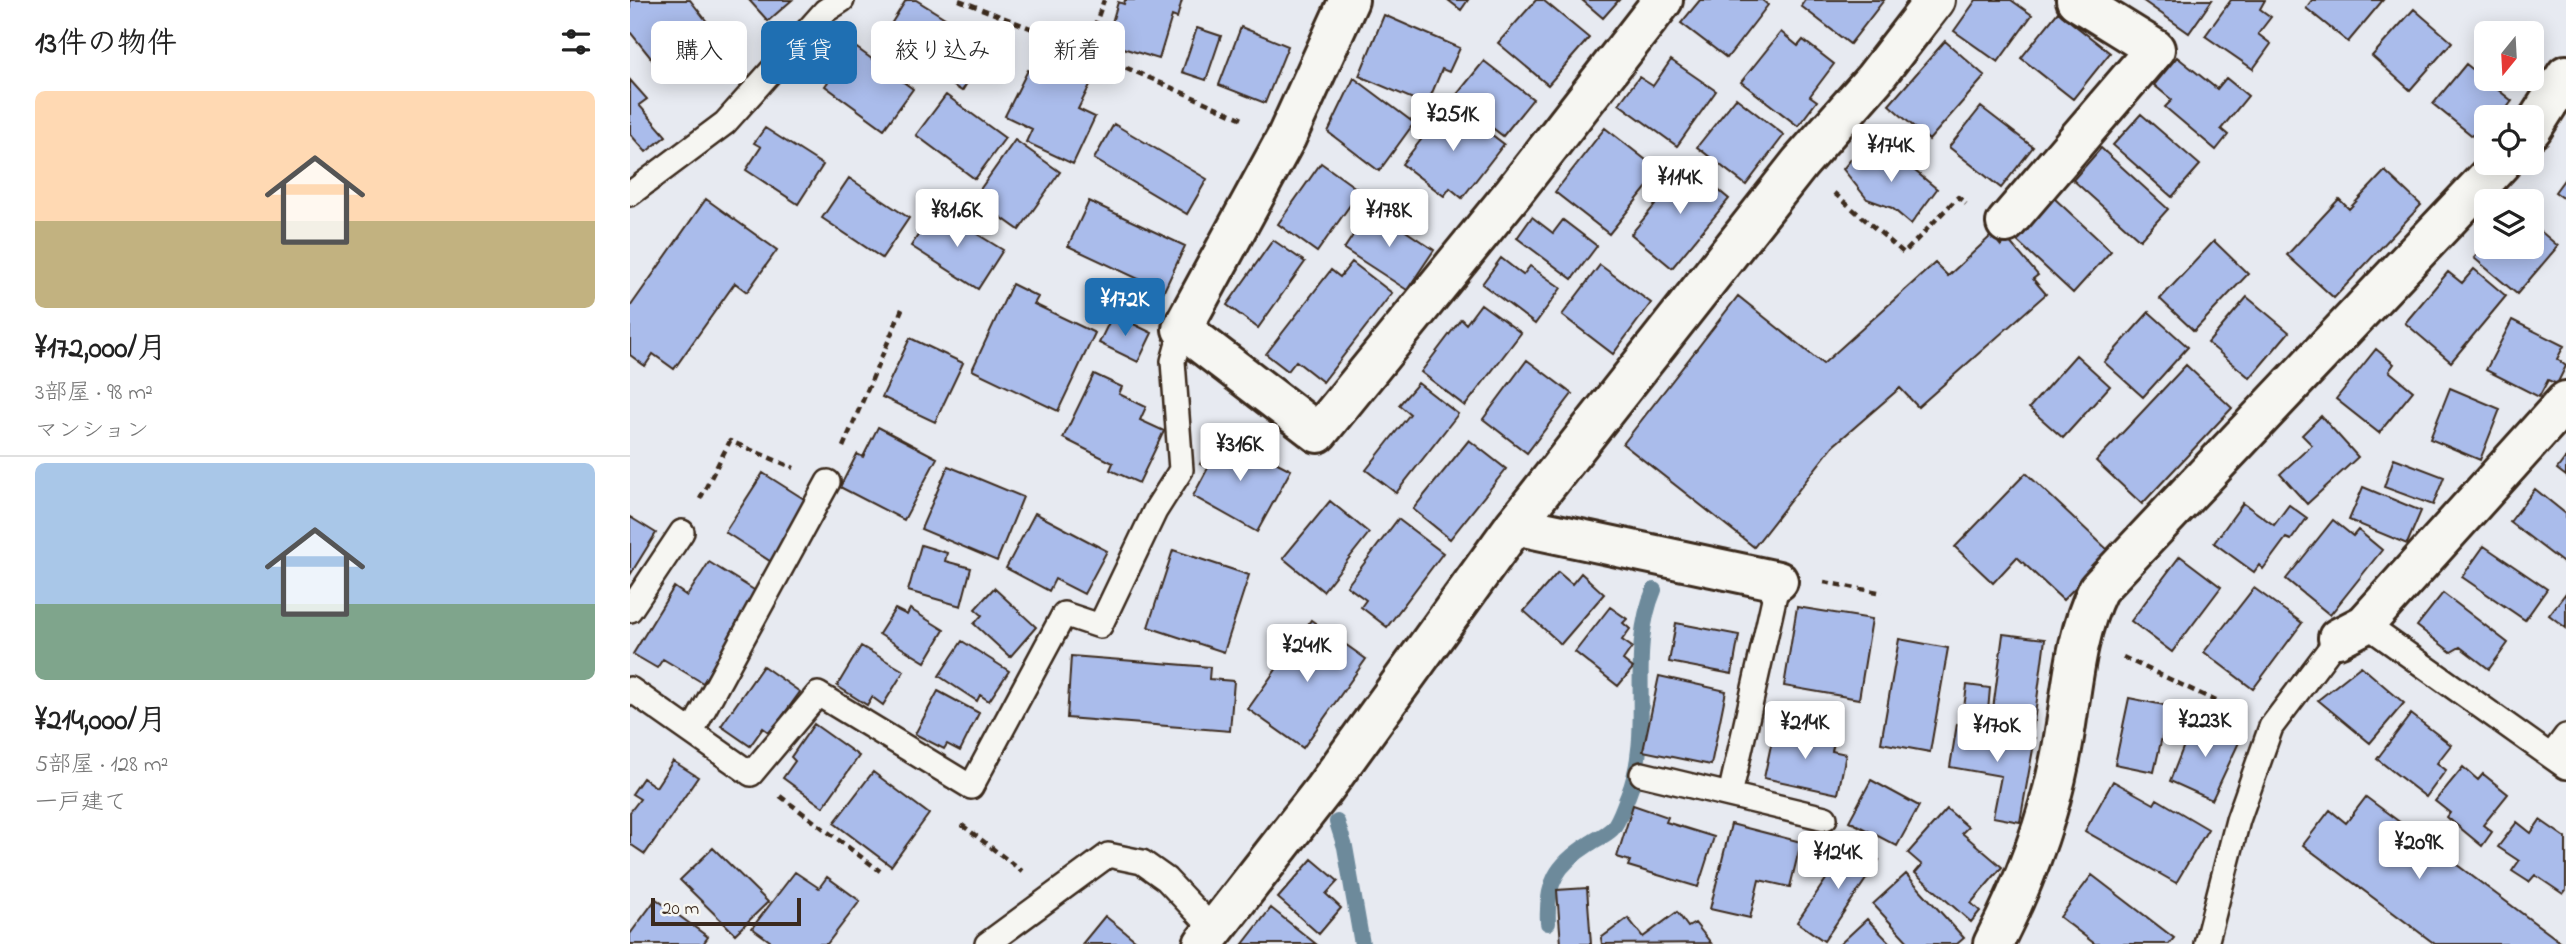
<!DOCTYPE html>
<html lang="ja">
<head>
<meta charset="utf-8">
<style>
	body { margin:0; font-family:"Indie Flower","Klee One",sans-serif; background:#f6f6f6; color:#222; height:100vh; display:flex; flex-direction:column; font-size:26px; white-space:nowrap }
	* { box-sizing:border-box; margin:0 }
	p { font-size:23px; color:#767676 }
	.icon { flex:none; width:38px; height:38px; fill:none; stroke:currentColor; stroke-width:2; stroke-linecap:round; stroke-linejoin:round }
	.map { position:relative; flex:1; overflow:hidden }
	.side { display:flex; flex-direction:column; background:#fff; width:630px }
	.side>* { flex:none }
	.banner { position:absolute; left:21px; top:21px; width:665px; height:63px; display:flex; gap:14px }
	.needle { width:46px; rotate:198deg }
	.fabs { position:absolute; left:1844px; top:21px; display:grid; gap:14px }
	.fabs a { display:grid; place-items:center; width:70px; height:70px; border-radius:10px; background:#fff; box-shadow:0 4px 18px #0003; font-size:35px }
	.scale { position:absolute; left:21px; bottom:18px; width:150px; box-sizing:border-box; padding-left:7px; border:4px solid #3b2a1e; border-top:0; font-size:19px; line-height:24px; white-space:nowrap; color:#3b2a1e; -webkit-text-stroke:5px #f6f6f2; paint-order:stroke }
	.price { position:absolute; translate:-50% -60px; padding:0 16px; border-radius:7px; background:#fff; color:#222; font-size:23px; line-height:46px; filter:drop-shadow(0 2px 4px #0008) }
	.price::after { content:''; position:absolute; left:50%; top:42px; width:21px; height:16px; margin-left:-10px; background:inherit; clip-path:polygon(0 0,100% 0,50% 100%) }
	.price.selected { background:#1f6fb2; color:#fff }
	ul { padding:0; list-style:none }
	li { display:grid; align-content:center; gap:14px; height:371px; padding:0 35px }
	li+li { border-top:2px solid #e0e0e0 }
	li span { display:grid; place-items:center; height:217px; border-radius:10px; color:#555 }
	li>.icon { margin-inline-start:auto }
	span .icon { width:126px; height:126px; fill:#fffc; stroke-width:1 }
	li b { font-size:30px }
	h2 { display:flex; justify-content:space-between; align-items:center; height:84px; padding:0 35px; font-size:30px }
	.chip { padding:0 24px; border-radius:10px; background:#fff; box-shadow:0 4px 18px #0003; font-size:24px; line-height:63px }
	.chip.selected { background:#1f6fb2; color:#fff }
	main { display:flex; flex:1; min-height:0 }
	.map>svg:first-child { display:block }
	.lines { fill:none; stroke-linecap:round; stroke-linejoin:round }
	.stream { stroke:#6d8a9b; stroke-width:16 }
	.building { fill:#aabceb; stroke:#3b2a1e; stroke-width:2 }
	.service-casing { stroke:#3b2a1e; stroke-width:28 }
	.minor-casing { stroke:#3b2a1e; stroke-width:44 }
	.tertiary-casing { stroke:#3b2a1e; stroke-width:44 }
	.path { stroke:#3b2a1e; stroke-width:4.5; stroke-dasharray:7 5; stroke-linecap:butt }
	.service { stroke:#f6f6f2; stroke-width:23 }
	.minor { stroke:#f6f6f2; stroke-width:38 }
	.tertiary { stroke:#f6f6f2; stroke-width:38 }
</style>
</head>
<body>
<main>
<section class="side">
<h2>13件の物件<svg class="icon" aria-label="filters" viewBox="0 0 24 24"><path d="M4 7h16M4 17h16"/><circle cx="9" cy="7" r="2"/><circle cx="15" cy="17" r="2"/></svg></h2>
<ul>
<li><span style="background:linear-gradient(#ffd9b3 60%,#c2b280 0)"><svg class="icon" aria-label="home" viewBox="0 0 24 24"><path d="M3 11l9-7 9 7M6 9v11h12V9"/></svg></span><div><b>¥172,000/月</b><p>3部屋 · 98 m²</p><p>マンション</p></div></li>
<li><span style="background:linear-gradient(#a9c7e8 65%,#7fa58c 0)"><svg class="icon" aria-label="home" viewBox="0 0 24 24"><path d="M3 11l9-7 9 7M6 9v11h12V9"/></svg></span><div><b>¥214,000/月</b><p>5部屋 · 128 m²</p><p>一戸建て</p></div></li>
</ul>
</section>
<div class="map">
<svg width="1936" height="944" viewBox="0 0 1936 944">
	<rect width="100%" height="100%" fill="#e7eaf1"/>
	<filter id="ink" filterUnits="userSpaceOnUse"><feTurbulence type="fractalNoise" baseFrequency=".0143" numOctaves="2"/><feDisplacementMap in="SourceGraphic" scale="14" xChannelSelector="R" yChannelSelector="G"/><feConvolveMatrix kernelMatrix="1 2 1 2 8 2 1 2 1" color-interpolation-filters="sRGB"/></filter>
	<g filter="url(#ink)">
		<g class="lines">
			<path class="stream" d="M707 822 715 847 732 944
				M918 923C916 883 926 865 959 844 966 839 976 835 982 829 989 822 994 805 998 796 1025 729 996 656 1024 590"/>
		</g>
		<path class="building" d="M0 0H60L89 37 37 78 0 32Z
			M119 0H162L138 21Z
			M276 0H286L360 46 332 91 251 40Z
			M495 0H552L547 18 542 16 529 59 476 43 488 2 494 4Z
			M818 0H838L831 10Z
			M906 0H913L959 38 918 85 868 43Z
			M952 0H989L973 18Z
			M1070 0H1132L1138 5 1097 58 1051 23Z
			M1175 0H1254L1220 44 1171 6Z
			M1346 0H1381L1402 15 1368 62 1324 31Z
			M1512 0H1582L1559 33Z
			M1601 0H1635L1630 9 1641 17 1628 34 1641 44 1623 69 1575 36Z
			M1682 0H1753L1718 42 1676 8Z
			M1784 9 1822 42 1780 90 1742 56Z
			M1428 12 1480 53 1443 99 1391 58Z
			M754 15 830 48 819 72 812 69 797 105 729 76Z
			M611 27 658 46 635 103 589 85Z
			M567 28 591 36 576 80 552 72Z
			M1151 32 1168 46 1173 40 1204 64 1180 96 1187 101 1168 126 1111 82Z
			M1315 41 1355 76 1299 140 1259 105Z
			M224 46 283 89 254 129 195 86Z
			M1547 57 1587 89 1596 78 1618 96 1591 129 1598 135 1586 150 1535 107 1542 100 1524 85Z
			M1041 60 1086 91 1047 146 989 104 1009 77 1023 86Z
			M854 61 903 99 873 136 824 98Z
			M412 63 460 85 448 109 465 117 443 164 396 142 402 129 375 116 398 70 407 74Z
			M1836 64 1882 101 1870 117H1857V133L1850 142 1803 104Z
			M724 78 784 123 749 171 698 132Z
			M0 80 17 99 9 105 36 136 16 152 0 134Z
			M316 95 375 138 345 179 286 135Z
			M1106 98 1154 135 1116 185 1067 147Z
			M820 103 874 144 832 198 820 188 814 196 772 164Z
			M1351 107 1403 147 1371 188 1319 147Z
			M1511 114 1570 165 1542 197 1483 145Z
			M484 124 577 179 557 214 464 159Z
			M135 128 193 165 168 204 116 170 131 147 124 143Z
			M975 128 1030 171 979 234 925 192Z
			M385 140 430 172 389 230 344 198Z
			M1257 148 1307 189 1281 224 1262 208 1237 199 1213 169 1228 151 1244 164Z
			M1471 148 1538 209 1510 240 1443 180Z
			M691 163 730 191 687 252 648 224Z
			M1058 165 1099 199 1042 268 1001 234Z
			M1755 171 1791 205 1704 298 1657 255 1709 199 1719 209Z
			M1936 177V200L1925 192Z
			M219 178 279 218 252 258 192 218Z
			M1424 198 1481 251 1443 293 1386 240Z
			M76 199 147 250 117 292 105 283 44 369 23 354 15 366 0 355V307Z
			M459 201 555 246 534 291 438 246Z
			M741 208 804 250 777 290 714 249Z
			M304 211 324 224 326 221 373 250 348 289 281 246Z
			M902 217 923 233 933 220 967 246 942 279 887 238Z
			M1902 224 1928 246 1887 294 1844 258 1857 244V247H1902Z
			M1362 235 1371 246 1378 240 1408 275 1403 279 1416 294 1288 407 1270 388 1203 446 1124 547 993 444 1108 296 1193 364 1305 263 1318 276Z
			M643 240 675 262 628 328 597 305Z
			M1584 241 1618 274 1564 331 1530 299Z
			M871 258 893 275 900 266 931 288 905 324 852 284Z
			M722 262 762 293 693 382 666 361 658 371 636 354 701 270 710 277Z
			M970 265 1021 303 983 354 932 315Z
			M1844 269 1876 296 1821 362 1775 323 1818 272 1832 283Z
			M382 284 408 297 404 304 465 333 428 411 342 370Z
			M1617 297 1659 332 1620 378 1578 343Z
			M851 304 891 333 835 406 791 372 831 319 836 324Z
			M1519 312 1558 347 1513 397 1474 362Z
			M483 314 522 333 508 362 469 343Z
			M1882 320 1934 346 1927 359 1936 366 1927 384 1918 380 1909 397 1856 370Z
			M280 338 333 363 305 422 252 397Z
			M1746 349 1764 364 1759 371 1783 391 1749 433 1706 399Z
			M1446 355 1480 386 1433 438 1399 408Z
			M897 360 942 394 897 453 853 419Z
			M1556 365 1602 408 1512 504 1466 461Z
			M464 374 492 387 489 394 516 407 510 420 534 431 509 483 480 470 483 463 433 438Z
			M788 383 828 414 766 493 736 470 780 414 769 405Z
			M1820 388 1870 409 1850 460 1800 439Z
			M1691 416 1728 457 1677 504 1650 474 1682 445 1672 435Z
			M248 427 307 458 274 520 210 487 227 454 233 457Z
			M586 435 626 457 628 453 661 470 627 532 563 496 578 468 570 464Z
			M839 440 876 469 820 539 783 509Z
			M1936 457V476L1927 469Z
			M1764 458 1814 477 1803 505 1754 487Z
			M318 466 393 497 367 561 291 529Z
			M133 473 185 506 146 565 95 532Z
			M1396 473 1480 552 1433 600 1387 557 1363 583 1325 547Z
			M1733 487 1791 511 1777 544 1719 520Z
			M1905 489 1936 514V565L1880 522Z
			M700 501 739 533 693 591 653 558Z
			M1613 503 1644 525 1659 505 1677 518 1661 540 1656 538 1633 569 1629 565 1624 572 1584 543Z
			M405 513 477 551 454 594 425 579 419 591 376 568Z
			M0 517 26 533 0 575Z
			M768 519 813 553 757 627 731 607 736 600 717 586Z
			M1703 520 1723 536 1728 530 1752 550 1700 615 1656 579Z
			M291 545 317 553 315 561 341 568 331 606 278 591Z
			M1854 546 1917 589 1895 620 1832 577Z
			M543 550 619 575 594 652 518 627Z
			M1550 556 1591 587 1542 652 1501 621Z
			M79 562 129 593 73 683 33 659 27 668 3 654 44 587 57 596Z
			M928 572 942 584 951 573 974 594 931 644 894 611Z
			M364 588 406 627 380 657 344 624 352 615 345 609Z
			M1624 588 1672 623 1623 689 1574 652Z
			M1813 593 1878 643 1859 669 1830 647 1821 652 1787 626Z
			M1936 593V628L1919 615Z
			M980 607 997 619 993 623 1000 629 992 640 1002 647 993 660 1003 668 988 686 945 652Z
			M1167 607 1242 619 1229 699 1154 686Z
			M265 609 277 615 280 609 314 630 295 662 249 634Z
			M681 620 736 659 673 748 618 709Z
			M1046 623 1109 635 1102 674 1039 662Z
			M1373 634 1415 639 1403 730 1361 724Z
			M1269 639 1318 648 1300 752 1251 743Z
			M332 641 379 671 359 701 350 695 347 701 309 676Z
			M231 646 274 671 253 705 242 697 237 705 207 686Z
			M441 656 580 667 579 679 604 681 600 731 437 718Z
			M133 666 170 692 140 733 133 728 120 746 91 726Z
			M1731 666 1774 703 1740 743 1688 700Z
			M1029 676 1096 691 1081 765 1013 751Z
			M1337 685 1360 688 1358 711 1334 708Z
			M308 691 349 713 330 751 317 744 314 749 285 734Z
			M1499 698 1539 706 1524 772 1485 764Z
			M1781 714 1821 745 1807 763 1816 770 1796 797 1747 759Z
			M1565 717 1611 738 1582 800 1540 781Z
			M184 724 229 756 193 807 153 778 165 761 161 757Z
			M1327 724 1405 738 1390 822 1363 817 1371 776 1320 767Z
			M1145 726 1205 739 1202 751 1216 754 1208 794 1134 778Z
			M43 761 68 777 15 854 0 844V812L10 799 2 794 13 778 26 787Z
			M1833 767 1848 780 1853 774 1878 794 1853 825 1862 832 1852 846 1817 817 1820 813 1805 801Z
			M243 772 299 814 261 866 204 823Z
			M1241 780 1289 806 1267 846 1219 821Z
			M1483 781 1524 804 1527 799 1578 829 1546 883 1455 831Z
			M1736 797 1933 944H1805L1673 845 1700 810 1716 823Z
			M1003 805 1038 817 1036 822 1084 837 1068 887 998 866 1000 861 987 857Z
			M1317 809 1338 827 1332 833 1372 867 1341 903 1350 911 1341 922 1285 873 1292 865 1278 853Z
			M1910 820 1936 838V890L1933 894 1905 875 1899 882 1882 871 1889 861 1868 847 1887 822 1901 833Z
			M1101 824 1171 842 1160 887 1129 880 1120 918 1080 909Z
			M1222 841 1249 860 1194 941 1167 922Z
			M83 848 138 902 105 934 50 880Z
			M682 859 708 881 696 894 711 908 689 934 648 898Z
			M165 872 189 888 197 877 230 901 197 944H144L122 928Z
			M1276 874 1334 938 1327 944H1280L1243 904Z
			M1462 875 1544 938 1539 944H1465L1430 917Z
			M957 888 961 944H931L927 890Z
			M26 899 78 937 73 944H0V934Z
			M641 908 686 944H613Z
			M1047 912 1058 927 1065 923 1081 943 972 944 971 938 998 918 1013 937Z
			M475 916 510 944H452Z
			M1237 919 1261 944H1210Z"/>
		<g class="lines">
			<g class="service-casing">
				<path id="service" d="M0 194 95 123 195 11 212 0
					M0 610 52 532
					M1735 624 1936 767
					M0 689 121 774 188 694 341 787 434 614 470 626 525 511 551 470 543 361 552 329
					M62 731 198 482
					M1921 756 1936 736
					M1012 774 1195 818
					M1100 795 1148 581
					M357 944 478 855 512 862 536 879 583 929
					M1576 944 1608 820 1641 727 1708 638"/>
			</g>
			<g class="minor-casing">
				<path id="minor" d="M719 0 656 138 552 329 688 433 883 193 1033 0
					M1902 129 1936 75
					M1376 223 1525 49 1446 0
					M885 525 1148 581
					M1708 638 1735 624 1936 401
					M1363 944C1393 886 1417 824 1430 759 1442 702 1442 642 1468 589L1871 163"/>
			</g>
			<g class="tertiary-casing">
				<path id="tertiary" d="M573 944 694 789 885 525 1170 163 1244 79 1305 0"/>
			</g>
			<path class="path" d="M329 0 456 50 615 120
				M456 50 474 0
				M1204 193 1274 253 1328 197 1336 204
				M213 447 272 309
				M70 499 100 441 164 468
				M1194 582 1253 593
				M1493 657 1609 712
				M150 796 250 871
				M332 825 392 871"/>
			<use href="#service" class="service"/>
			<use href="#minor" class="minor"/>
			<use href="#tertiary" class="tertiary"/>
		</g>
	</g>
</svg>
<div class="fabs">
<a><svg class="needle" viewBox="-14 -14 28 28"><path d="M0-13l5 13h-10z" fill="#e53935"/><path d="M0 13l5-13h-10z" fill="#767676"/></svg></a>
<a><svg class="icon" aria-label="locate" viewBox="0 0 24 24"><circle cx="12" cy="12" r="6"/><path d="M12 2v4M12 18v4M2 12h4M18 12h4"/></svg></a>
<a><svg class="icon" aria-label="layers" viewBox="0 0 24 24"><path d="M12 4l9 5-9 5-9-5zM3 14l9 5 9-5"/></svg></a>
</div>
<div class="scale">20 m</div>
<b class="price" style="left:823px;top:153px">¥251K</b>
<b class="price" style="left:1261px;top:184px">¥174K</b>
<b class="price" style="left:1050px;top:216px">¥114K</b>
<b class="price" style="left:327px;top:249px">¥81.6K</b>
<b class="price" style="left:759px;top:249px">¥178K</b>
<b class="price selected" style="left:495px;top:338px">¥172K</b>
<b class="price" style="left:610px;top:483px">¥316K</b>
<b class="price" style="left:677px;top:684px">¥241K</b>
<b class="price" style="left:1575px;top:759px">¥223K</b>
<b class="price" style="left:1175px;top:761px">¥214K</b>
<b class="price" style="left:1367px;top:764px">¥170K</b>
<b class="price" style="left:1789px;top:881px">¥209K</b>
<b class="price" style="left:1208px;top:891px">¥124K</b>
<div class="banner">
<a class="chip">購入</a>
<a class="chip selected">賃貸</a>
<a class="chip">絞り込み</a>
<a class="chip">新着</a>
</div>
</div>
</main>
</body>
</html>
